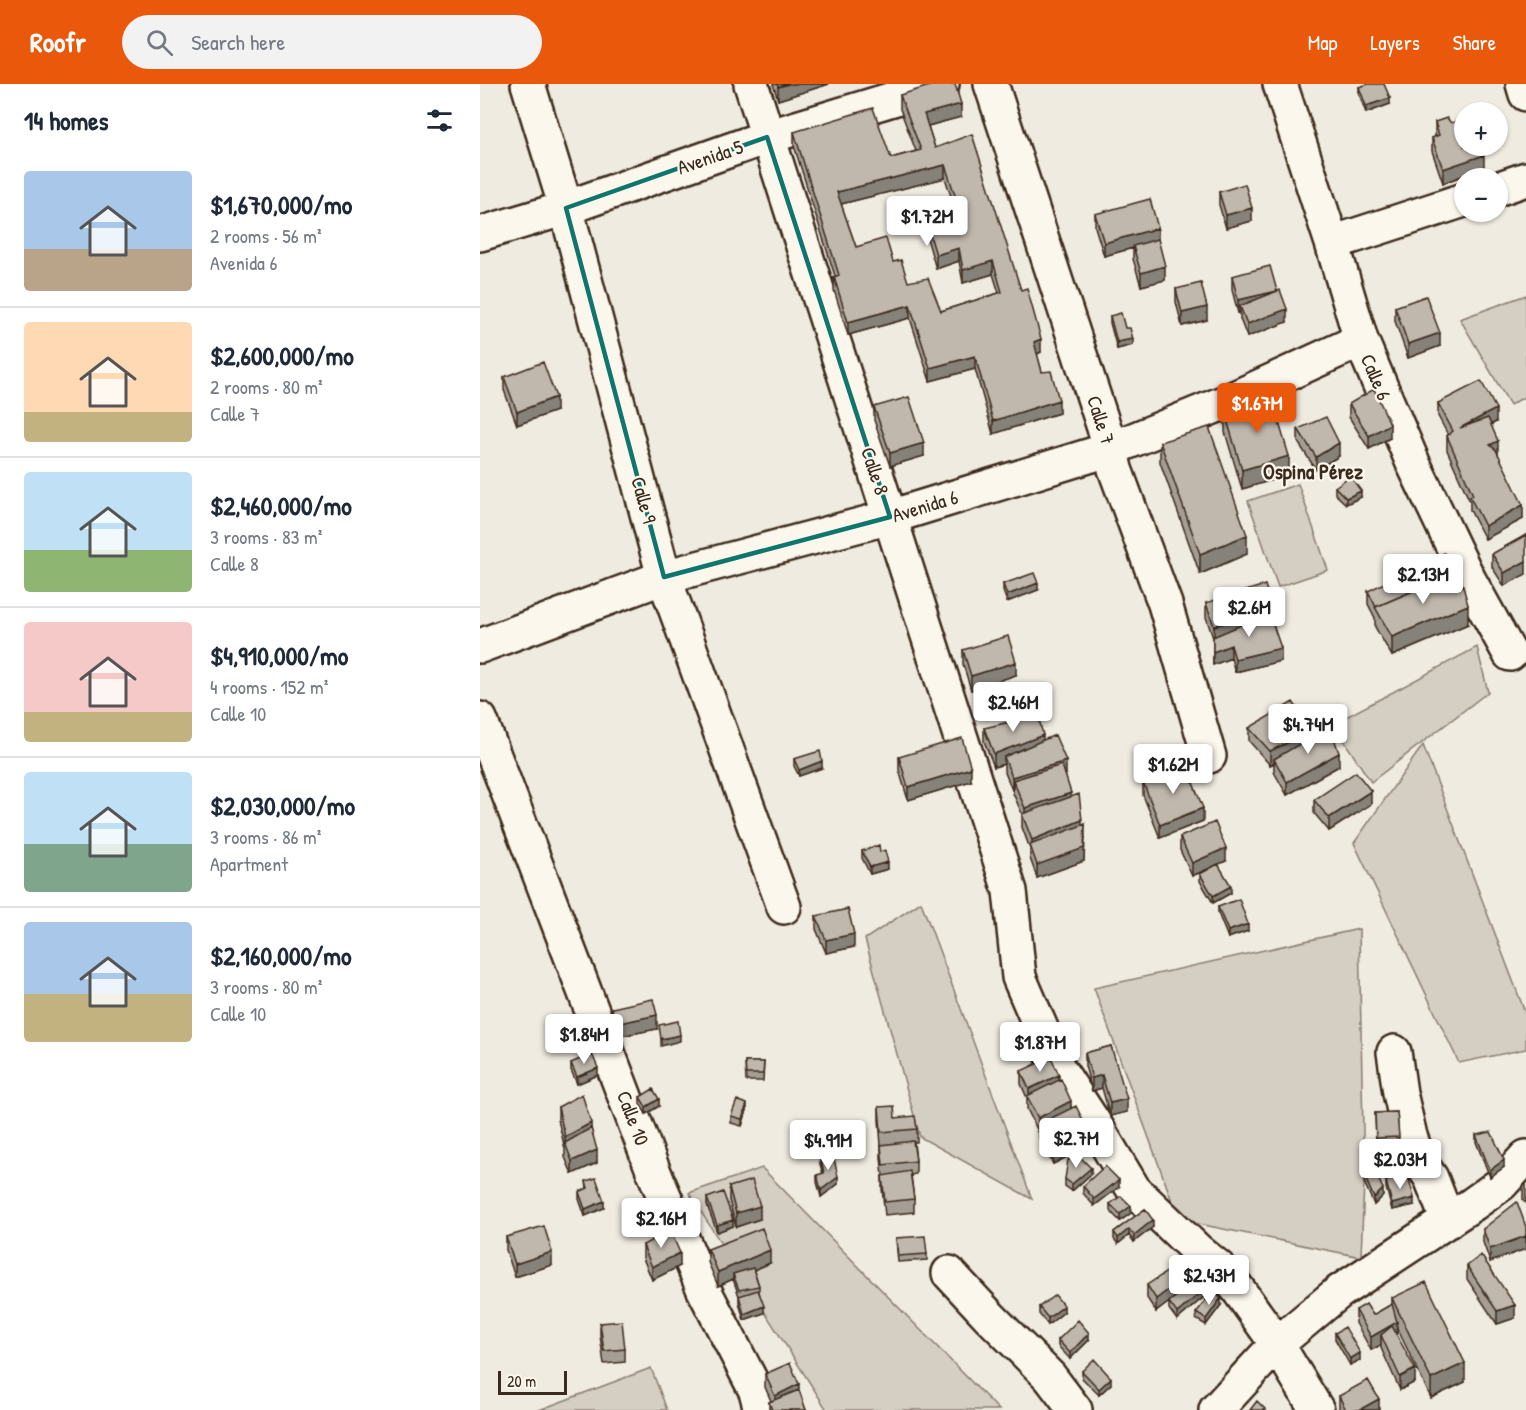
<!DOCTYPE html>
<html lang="en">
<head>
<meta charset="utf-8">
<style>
	body { margin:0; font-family:"Patrick Hand",sans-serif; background:#f2f2f3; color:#1f2937; height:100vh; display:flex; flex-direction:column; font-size:22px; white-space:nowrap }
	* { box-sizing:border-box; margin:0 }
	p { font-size:20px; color:#747a83 }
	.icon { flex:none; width:33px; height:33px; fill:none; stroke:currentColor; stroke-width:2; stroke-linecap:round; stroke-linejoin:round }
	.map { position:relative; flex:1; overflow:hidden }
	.sheet { display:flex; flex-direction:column; background:#fff; width:480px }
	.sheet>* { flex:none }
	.controls { position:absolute; left:974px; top:18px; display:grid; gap:12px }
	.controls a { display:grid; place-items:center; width:54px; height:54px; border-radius:50%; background:#fff; box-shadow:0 2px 4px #0004; font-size:30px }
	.scale { position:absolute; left:18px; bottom:15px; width:69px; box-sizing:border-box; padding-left:6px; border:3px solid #3b2a1e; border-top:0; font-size:16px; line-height:21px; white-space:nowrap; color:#3b2a1e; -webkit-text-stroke:4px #fbf7ec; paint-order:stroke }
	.price { position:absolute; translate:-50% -51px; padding:0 14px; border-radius:6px; background:#fff; color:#222; font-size:20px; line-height:39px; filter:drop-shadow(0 2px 3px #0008) }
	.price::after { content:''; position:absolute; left:50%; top:36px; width:18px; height:14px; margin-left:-9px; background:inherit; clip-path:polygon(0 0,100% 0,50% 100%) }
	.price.selected { background:#ea580c; color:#fff }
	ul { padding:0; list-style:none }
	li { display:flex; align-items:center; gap:18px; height:150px; padding:0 24px }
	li+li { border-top:2px solid #e0e1e3 }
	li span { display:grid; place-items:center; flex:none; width:168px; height:120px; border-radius:6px; color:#555 }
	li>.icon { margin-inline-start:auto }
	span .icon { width:72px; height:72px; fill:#fffc; stroke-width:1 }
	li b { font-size:26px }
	h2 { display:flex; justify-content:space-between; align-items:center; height:72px; padding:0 24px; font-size:26px }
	header { display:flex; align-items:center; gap:36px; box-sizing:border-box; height:84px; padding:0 30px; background:#ea580c; color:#fff }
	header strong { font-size:28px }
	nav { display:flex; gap:33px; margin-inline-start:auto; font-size:21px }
	.search { width:420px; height:54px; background:#f2f2f3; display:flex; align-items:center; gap:15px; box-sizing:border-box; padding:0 21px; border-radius:33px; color:#747a83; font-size:22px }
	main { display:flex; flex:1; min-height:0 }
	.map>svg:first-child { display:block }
	.green { fill:#d5cec3; stroke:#887c70; stroke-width:1.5 }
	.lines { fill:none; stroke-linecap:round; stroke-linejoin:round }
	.minor-casing { stroke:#3b2a1e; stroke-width:38 }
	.minor { stroke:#fbf7ec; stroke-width:33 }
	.wall { fill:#a59e95; stroke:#3b2a1e; stroke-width:1.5; fill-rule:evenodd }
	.shaded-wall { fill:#868179; stroke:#3b2a1e; stroke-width:1.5 }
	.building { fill:#c0b8ad; stroke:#3b2a1e; stroke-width:1.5; fill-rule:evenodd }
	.marked { fill:none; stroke:#0f766e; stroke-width:4.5; stroke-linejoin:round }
	.labels { text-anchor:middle; stroke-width:4.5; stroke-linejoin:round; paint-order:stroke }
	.street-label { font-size:20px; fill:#3b2a1e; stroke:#fbf7ec }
	.neighbourhood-label { font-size:21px; font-weight:bold; fill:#3b2a1e; stroke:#fbf7ec }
</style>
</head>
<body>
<header>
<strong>Roofr</strong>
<div class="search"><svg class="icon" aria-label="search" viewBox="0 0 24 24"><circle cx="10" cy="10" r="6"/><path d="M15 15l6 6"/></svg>Search here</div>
<nav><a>Map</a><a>Layers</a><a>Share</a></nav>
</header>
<main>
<section class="sheet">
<h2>14 homes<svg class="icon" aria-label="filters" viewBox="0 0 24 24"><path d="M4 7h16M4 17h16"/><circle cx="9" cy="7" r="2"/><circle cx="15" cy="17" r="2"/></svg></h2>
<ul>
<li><span style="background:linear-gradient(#a9c7e8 65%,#b9a48a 0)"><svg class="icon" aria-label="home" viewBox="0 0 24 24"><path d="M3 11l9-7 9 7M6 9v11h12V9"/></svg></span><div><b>$1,670,000/mo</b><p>2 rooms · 56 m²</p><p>Avenida 6</p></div></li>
<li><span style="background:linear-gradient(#ffd9b3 75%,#c2b280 0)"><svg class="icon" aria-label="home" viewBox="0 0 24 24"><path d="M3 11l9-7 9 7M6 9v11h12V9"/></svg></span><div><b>$2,600,000/mo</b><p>2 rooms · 80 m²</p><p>Calle 7</p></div></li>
<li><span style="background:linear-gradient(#bfe0f5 65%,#8fb573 0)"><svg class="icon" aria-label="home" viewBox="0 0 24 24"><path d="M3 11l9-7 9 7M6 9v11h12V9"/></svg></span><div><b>$2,460,000/mo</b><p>3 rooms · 83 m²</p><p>Calle 8</p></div></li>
<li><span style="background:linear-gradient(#f6c9c9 75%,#c2b280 0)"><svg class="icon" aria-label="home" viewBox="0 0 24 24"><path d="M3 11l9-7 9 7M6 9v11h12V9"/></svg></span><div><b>$4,910,000/mo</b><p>4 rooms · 152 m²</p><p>Calle 10</p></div></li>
<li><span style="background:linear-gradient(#bfe0f5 60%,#7fa58c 0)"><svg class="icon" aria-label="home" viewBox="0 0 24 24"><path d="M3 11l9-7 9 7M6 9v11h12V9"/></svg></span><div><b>$2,030,000/mo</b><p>3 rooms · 86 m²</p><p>Apartment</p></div></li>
<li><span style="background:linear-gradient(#a9c7e8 60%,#c2b280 0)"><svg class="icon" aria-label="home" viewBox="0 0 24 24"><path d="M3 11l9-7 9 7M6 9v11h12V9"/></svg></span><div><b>$2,160,000/mo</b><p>3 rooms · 80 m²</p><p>Calle 10</p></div></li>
</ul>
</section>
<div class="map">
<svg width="1046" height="1326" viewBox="0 0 1046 1326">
	<rect width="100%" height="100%" fill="#f0ebe0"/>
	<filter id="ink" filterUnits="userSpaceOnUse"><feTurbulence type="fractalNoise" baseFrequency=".0167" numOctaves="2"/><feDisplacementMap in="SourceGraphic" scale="12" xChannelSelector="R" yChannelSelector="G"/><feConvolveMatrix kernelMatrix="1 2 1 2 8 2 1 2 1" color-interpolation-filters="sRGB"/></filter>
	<g filter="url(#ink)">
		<path class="green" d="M1046 211V312L1030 321 980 235Z
			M818 400 848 486 798 503 768 417Z
			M997 563 1008 608 891 698 853 640Z
			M943 661 1046 931V965L979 979 874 759Z
			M441 818 552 1115 440 1053 385 855Z
			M879 845 884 1098 881 1173 699 1136 614 904Z
			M282 1084 519 1326H347L209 1109Z
			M171 1284 187 1326H59Z"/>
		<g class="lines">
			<g class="minor-casing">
				<path id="minor" d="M48 0 86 124 184 493 304 823
					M271 0 530 807 539 893 578 984 614 1039 654 1106 718 1167 738 1183 757 1204 797 1260 837 1326
					M511 0 631 365 635 385 685 520 729 672
					M800 0 852 159 881 256 933 379 989 496 1030 570
					M1043 0 1046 10
					M1017 105 1046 95
					M0 150 86 124 287 53 462 0
					M852 159 984 116
					M0 562 184 493 410 433 631 365 748 317 881 256
					M0 635 173 1086 224 1206 276 1307 281 1326
					M914 968 920 1009 930 1052 938 1075 951 1094 968 1137
					M469 1189 509 1232 570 1293 595 1326
					M736 1326 797 1260 859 1208 993 1120 1021 1100 1046 1073"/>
			</g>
			<use href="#minor" class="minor"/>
		</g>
		<path class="wall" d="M293 0H349L298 16Z
			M879 3 910 20 886 29 879 10Z
			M420 11 481 33 448 42 455 64 541 206 561 268 557 270 562 288 579 329 513 350 495 285 450 297 430 234 368 251 354 206V193L355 192 314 62V48L411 74 436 67 420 25ZM465 94 474 121 444 131V144L456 185 479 177 483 199 513 190 519 209 461 227 428 198 413 178 376 163 361 120Z
			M955 38 971 39 1004 84 963 99 952 67V54L955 53Z
			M739 108 772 137 746 144 739 121Z
			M615 130 678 155 685 196 661 202 653 175V164L624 172 615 143Z
			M752 192 797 207 807 238 767 253 760 235V229H758L752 206Z
			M696 205 727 236 702 242 696 218Z
			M915 223 960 262 928 274 915 237Z
			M630 232 645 244 653 261 637 265 630 239Z
			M24 293 76 327 37 341 24 306Z
			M958 319 1016 338 1011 341 1018 370 1043 435 1005 455 990 426V418L967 366V352L968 351 958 332Z
			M869 320 910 354 889 365 869 333Z
			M394 323 444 372 410 382 394 336Z
			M745 329 809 391 762 405 745 348Z
			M818 345 859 372 836 386 818 358Z
			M680 358 767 470 720 490 680 378Z
			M855 403 881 413 866 420 855 410Z
			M1046 451 1024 502 1012 483V470Z
			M523 500 558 506 527 518 523 507Z
			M888 507 988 540 912 572 895 543V534L888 520Z
			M726 519 792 537 801 577 755 588 751 574 733 581V554L726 533Z
			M483 566 536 591 491 606 483 580Z
			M504 644 563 656 586 690H585L591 713 602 741 605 753 604 777 557 794 550 774V765L542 743V730L533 709V706H532L524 686V680L514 683 504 657Z
			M769 644 832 653 859 682 807 711 794 688V679L790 681 769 657Z
			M419 673 491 697 428 716 419 686Z
			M314 675 342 684 319 692 314 682Z
			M663 698 723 737 680 754 663 711Z
			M834 716 891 720 849 747 834 729Z
			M700 753 746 777 738 780 751 809 733 819 720 797V790L736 781 712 792 700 766Z
			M382 767 400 768 408 785 390 790 382 774Z
			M738 823 768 847 748 854 738 829Z
			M336 832 374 863 346 869 336 845Z
			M132 924 177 945 135 953 132 937Z
			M631 962 647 1028 630 1032 622 1004 612 1007 605 982V969Z
			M265 978H284L283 997H266Z
			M91 979 118 991 97 1000 91 986Z
			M541 987 579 996 609 1062 573 1080 559 1054V1046L558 1047 547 1025V1014L541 1000Z
			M160 1013 179 1022 166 1030 160 1020Z
			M78 1023 111 1044 117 1079 92 1090 85 1073V1065L78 1036Z
			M399 1023 415 1034 437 1045V1058H434L436 1077V1090L431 1091 434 1115V1128L405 1131 402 1105V1092H403L401 1074V1061L399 1036Z
			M267 1026 262 1042 251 1039V1032Z
			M917 1028 919 1059 896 1061 895 1029Z
			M996 1051 1024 1083 1010 1093 996 1058Z
			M340 1073 358 1100 341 1113 337 1098V1091L343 1090 340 1080Z
			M611 1090 592 1107 585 1102V1095Z
			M884 1091 903 1112 894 1121 884 1098Z
			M106 1097 124 1124 105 1132 99 1115V1108L107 1105Z
			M906 1097 934 1121 912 1126 906 1104Z
			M1046 1100V1119L1043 1116V1103Z
			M603 1102 639 1103 614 1122 603 1109Z
			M249 1103 280 1135 256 1143 249 1116Z
			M227 1114 253 1142 237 1148 227 1121Z
			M630 1120 651 1129 640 1137 630 1127Z
			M665 1125 673 1143 654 1158 649 1151 638 1160 634 1155V1148Z
			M1046 1143V1165L1010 1178 1003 1158V1145Z
			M26 1153 72 1181 35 1193 26 1166Z
			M416 1154 447 1170V1176L418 1178Z
			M163 1161 200 1182 172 1196 163 1174Z
			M228 1165 290 1179 274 1186 279 1202V1208L284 1229 264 1236 259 1219V1212L253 1195 238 1202 228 1178Z
			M987 1182 1035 1234 1017 1240 987 1195Z
			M713 1199 725 1212 697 1236 689 1225V1218L696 1213 676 1228 667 1214V1201Z
			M912 1214 985 1298 951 1314 917 1244V1252L935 1298 920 1306 901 1264V1261L891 1266 876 1239V1226L893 1231 912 1220Z
			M741 1221 726 1241 716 1235V1229Z
			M559 1223 584 1228 568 1241 559 1230Z
			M120 1239 145 1265V1278L124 1280 120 1252Z
			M855 1249 880 1276 870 1281 855 1255Z
			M578 1256H609L590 1275 578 1262Z
			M602 1287 631 1300 619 1311 602 1294Z
			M285 1290 319 1308 326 1326H289V1318L291 1317 285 1303Z
			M859 1312 899 1326H859Z"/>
		<path class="shaded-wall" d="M308 0H349L298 16V3Z
			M910 14V20L886 29V22Z
			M481 20V33L444 43V30Z
			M1004 71V84L963 99V85Z
			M465 81V94L357 121V108Z
			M772 124V137L746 144V131Z
			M678 144V157L624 172V159Z
			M479 164V177L456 185V171Z
			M513 177V190L483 199V186Z
			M685 182V196L661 202V189Z
			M797 207V220L760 222V229H758V216Z
			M430 221V234L368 251V238Z
			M727 223V236L702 242V229Z
			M807 225V238L767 253V240Z
			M960 249V262L928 274V260Z
			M561 255V268L554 272V258Z
			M653 255V261L637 265V258Z
			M495 272V285L450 297V284Z
			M76 313V327L37 341V328Z
			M579 316V329L513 350V337Z
			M1016 325V338L980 357V344Z
			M910 340V354L889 365V352Z
			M1018 357V370L1010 361Z
			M444 359V372L410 382V369Z
			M859 359V372L836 386V373Z
			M809 372V391L762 405V386Z
			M881 407V413L866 420V414Z
			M1043 421V435L1005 455V442Z
			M767 451V470L720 490V470Z
			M1046 477V490L1024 502V489Z
			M558 499V506L527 518V511Z
			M988 521V540L912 572V553Z
			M792 524V537L734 556V542Z
			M751 561V574L733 581V568Z
			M801 564V577L755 588V575Z
			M536 578V591L491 606V592Z
			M832 647V660L794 675V679L790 681V667Z
			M563 651V664L524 673V680L514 683V670Z
			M859 669V682L807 711V698Z
			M342 677V684L319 692V686Z
			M586 677V690L537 704 533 696V706H532V693Z
			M491 684V697L428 716V703Z
			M891 707V720L849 747V734Z
			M591 709V722L545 738V724Z
			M723 724V737L680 754V741Z
			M602 736V749L552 766V756Z
			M605 740 604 777 557 794V781Z
			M746 764V777L712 792V779Z
			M408 778V785L390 790V783Z
			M751 802V809L733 819V812Z
			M768 840V847L748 854V847Z
			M374 850V863L346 869V856Z
			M177 931V945L135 953V940Z
			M200 951V957L181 962V955Z
			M118 984V991L97 1000V993Z
			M579 991V1004L549 1015V1005Z
			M622 991V1004L612 1007V994Z
			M179 1015V1022L166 1030V1023Z
			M647 1015V1028L630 1032V1019Z
			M591 1017V1030L559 1040V1046L558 1047V1034Z
			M267 1020V1026L262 1042V1035Z
			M111 1039V1052L85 1060V1053Z
			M609 1049V1062L573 1080V1067Z
			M117 1066V1079L92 1090V1077Z
			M1024 1076V1083L1010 1093V1086Z
			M611 1084V1090L592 1107V1100Z
			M358 1093V1100L341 1113V1106Z
			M639 1096V1103L614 1122V1115Z
			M903 1105V1112L894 1121V1114Z
			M934 1114V1121L912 1126V1120Z
			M124 1117V1124L105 1132V1125Z
			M280 1122V1135L256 1143V1129Z
			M651 1122V1129L640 1137V1130Z
			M253 1136V1142L237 1148V1141Z
			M673 1136V1143L654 1158V1151Z
			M649 1145V1151L638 1160V1154Z
			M1046 1152V1165L1010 1178V1165Z
			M290 1166V1179L255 1194 253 1190V1195L238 1202V1188Z
			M72 1168V1181L35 1193V1180Z
			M200 1169V1182L172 1196V1183Z
			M713 1187V1200L676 1228V1215Z
			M725 1205V1212L697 1236V1229Z
			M741 1214V1221L726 1241V1235Z
			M1035 1221V1234L1017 1240V1227Z
			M284 1222V1229L264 1236V1230Z
			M584 1222V1228L568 1241V1234Z
			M917 1238V1252L901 1251V1261L891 1266V1253Z
			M609 1249V1256L590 1275V1269Z
			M880 1269V1276L870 1281V1275Z
			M985 1279V1298L951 1314V1295Z
			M935 1285V1298L920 1306V1293Z
			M631 1294V1300L619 1311V1305Z
			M319 1300V1314L295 1325V1312Z
			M899 1315V1326H879Z"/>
		<path class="building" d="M297 0H308L298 3Z
			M456 0H475L481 20 444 30 455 64 492 50 541 206 547 204 561 255 554 258 562 288 571 287 579 316 513 337 495 272 450 284 430 221 368 238 354 193 359 191 314 48 393 24 411 74 441 66 420 11ZM465 81 478 120 444 131 456 171 479 164 483 186 513 177 522 208 461 227 448 194 428 198 421 176 413 178 406 154 376 163 357 108Z
			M888 0H904L910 14 886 22 879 3Z
			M967 34 971 39 984 35V62H1001L1004 71 963 85 952 54 959 51 955 38Z
			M765 100 772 124 746 131 739 108Z
			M670 115 678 144 624 159 615 130Z
			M678 155 685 182 661 189 653 162Z
			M790 182 797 207 758 216 752 192Z
			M721 199 727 223 702 229 696 205Z
			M800 206 807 225 767 240 760 222Z
			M946 212 960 249 928 260 915 223Z
			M641 229 645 244H650L653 255 637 258 630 232Z
			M63 278 76 313 37 328 24 293Z
			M1001 297 1016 325 980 344 1008 334 1018 357 1010 361 1016 366 1043 421 1005 442 990 413 993 411 967 352 973 347 958 319Z
			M894 305 910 340 889 352 869 320Z
			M429 313 444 359 410 369 394 323Z
			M792 315 809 372 762 386 745 329Z
			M846 333 859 359 836 373 818 345Z
			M729 343 767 451 720 470 680 358Z
			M870 392 881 407 866 414 855 403Z
			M1046 451V477L1024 489 1012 470Z
			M964 469 975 489 896 523 888 507Z
			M979 487 988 521 912 553 895 523Z
			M554 489 558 499 527 511 523 500Z
			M785 501 792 524 734 542 726 519Z
			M789 529 801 564 755 575 751 561 733 568V553Z
			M528 552 536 578 491 592 483 566Z
			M813 618 832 647 790 667 769 644Z
			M558 631 563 651 514 670 504 644Z
			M850 642 859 669 807 698 794 675Z
			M575 651 586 677 532 693 524 673Z
			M482 654 491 684 428 703 419 673Z
			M340 667 342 677 319 686 314 675Z
			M582 681 591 709 545 724 533 696Z
			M706 681 723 724 680 741 663 698Z
			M876 688 891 707 849 734 834 716Z
			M599 710 602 736 552 756 542 730Z
			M735 738 746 764 712 779 700 753Z
			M605 740 604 764 557 781 550 761Z
			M399 761 400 768 405 766 408 778 390 783 382 767Z
			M738 780 751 802 733 812 720 790Z
			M759 815 768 840 748 847 738 823Z
			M368 825 374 850 346 856 336 832Z
			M173 915 177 931 135 940 132 924Z
			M198 937 200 951 181 955 179 941Z
			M631 962 647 1015 630 1019 622 991 612 994 605 969Z
			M112 970 118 984 97 993 91 979Z
			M571 973 579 991 549 1005 541 987Z
			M265 978H284L283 990H266Z
			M581 995 591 1017 558 1034 547 1012Z
			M173 1005 179 1015 166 1023 160 1013Z
			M102 1010 111 1039 85 1053 78 1023Z
			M257 1016 267 1020 262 1035 251 1032Z
			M414 1022 415 1034 435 1032 437 1045 401 1048 399 1023Z
			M596 1022 609 1049 573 1067 559 1040Z
			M917 1028 919 1053 896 1054 895 1029Z
			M111 1044 117 1066 92 1077 85 1059Z
			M1011 1048 1024 1076 1010 1086 996 1051Z
			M433 1057 436 1077 403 1081 401 1061Z
			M353 1070 358 1093 341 1106 337 1091 344 1089 340 1073Z
			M599 1072 611 1084 592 1100 585 1095 588 1076Z
			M625 1082 639 1096 614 1115 603 1102Z
			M430 1087 434 1115 405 1118 402 1092Z
			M895 1087 903 1105 894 1114 884 1091Z
			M928 1092 934 1114 912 1120 906 1097Z
			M116 1094 124 1117 105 1125 99 1108 108 1104 106 1097Z
			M272 1096 280 1122 256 1129 249 1103Z
			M243 1108 253 1136 237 1141 227 1114Z
			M641 1112 651 1122 640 1130 630 1120Z
			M1037 1118 1046 1143V1152L1010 1165 1003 1145Z
			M665 1125 673 1136 654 1151 649 1145 638 1154 634 1148Z
			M64 1142 72 1168 35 1180 26 1153Z
			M282 1144 290 1166 238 1188 228 1165Z
			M190 1146 200 1169 172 1183 163 1161Z
			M445 1152 447 1170 418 1172 416 1154Z
			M1001 1171 1035 1221 1017 1227 987 1182Z
			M706 1175 713 1187 676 1215 667 1201Z
			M273 1184 279 1202 259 1206 253 1190Z
			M717 1196 725 1205 697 1229 689 1218Z
			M946 1198 985 1279 951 1295 912 1214Z
			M278 1206 284 1222 264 1230 259 1212Z
			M732 1208 741 1214 726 1235 716 1229Z
			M575 1211 584 1222 568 1234 559 1223Z
			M886 1220 893 1231 912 1220 917 1238 891 1253 876 1226Z
			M598 1236 609 1249 590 1269 578 1256Z
			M142 1237 145 1265 124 1267 120 1239Z
			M912 1242 935 1285 920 1293 901 1251Z
			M865 1243 880 1269 870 1275 855 1249Z
			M614 1275 631 1294 619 1305 602 1287Z
			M310 1279 319 1300 295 1312 285 1290Z
			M888 1296 899 1315 879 1326H866L859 1312Z
			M319 1306 326 1326H292L289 1318Z
			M777 1317 786 1326H770Z"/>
	</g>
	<path class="marked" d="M287 53 410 433 184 493 86 124Z"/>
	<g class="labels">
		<g class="street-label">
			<text transform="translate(230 73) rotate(-19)" y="7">Avenida 5</text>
			<text transform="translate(896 293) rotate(67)" y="7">Calle 6</text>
			<text transform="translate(621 336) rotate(72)" y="7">Calle 7</text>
			<text transform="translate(395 387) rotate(72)" y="7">Calle 8</text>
			<text transform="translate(164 416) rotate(75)" y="7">Calle 9</text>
			<text transform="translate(445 422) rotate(-17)" y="7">Avenida 6</text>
			<text transform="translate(153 1034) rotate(69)" y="7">Calle 10</text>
		</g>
		<g class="neighbourhood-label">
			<text x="833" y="395">Ospina Pérez</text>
		</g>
	</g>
</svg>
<div class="controls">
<a>+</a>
<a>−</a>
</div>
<div class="scale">20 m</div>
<b class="price" style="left:447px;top:163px">$1.72M</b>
<b class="price selected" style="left:777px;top:350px">$1.67M</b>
<b class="price" style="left:943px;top:521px">$2.13M</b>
<b class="price" style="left:769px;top:554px">$2.6M</b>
<b class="price" style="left:533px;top:649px">$2.46M</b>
<b class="price" style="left:828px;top:671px">$4.74M</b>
<b class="price" style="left:693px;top:711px">$1.62M</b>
<b class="price" style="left:104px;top:981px">$1.84M</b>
<b class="price" style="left:560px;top:989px">$1.87M</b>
<b class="price" style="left:596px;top:1085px">$2.7M</b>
<b class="price" style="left:348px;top:1087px">$4.91M</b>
<b class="price" style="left:920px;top:1106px">$2.03M</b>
<b class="price" style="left:181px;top:1165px">$2.16M</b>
<b class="price" style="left:729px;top:1222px">$2.43M</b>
</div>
</main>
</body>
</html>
